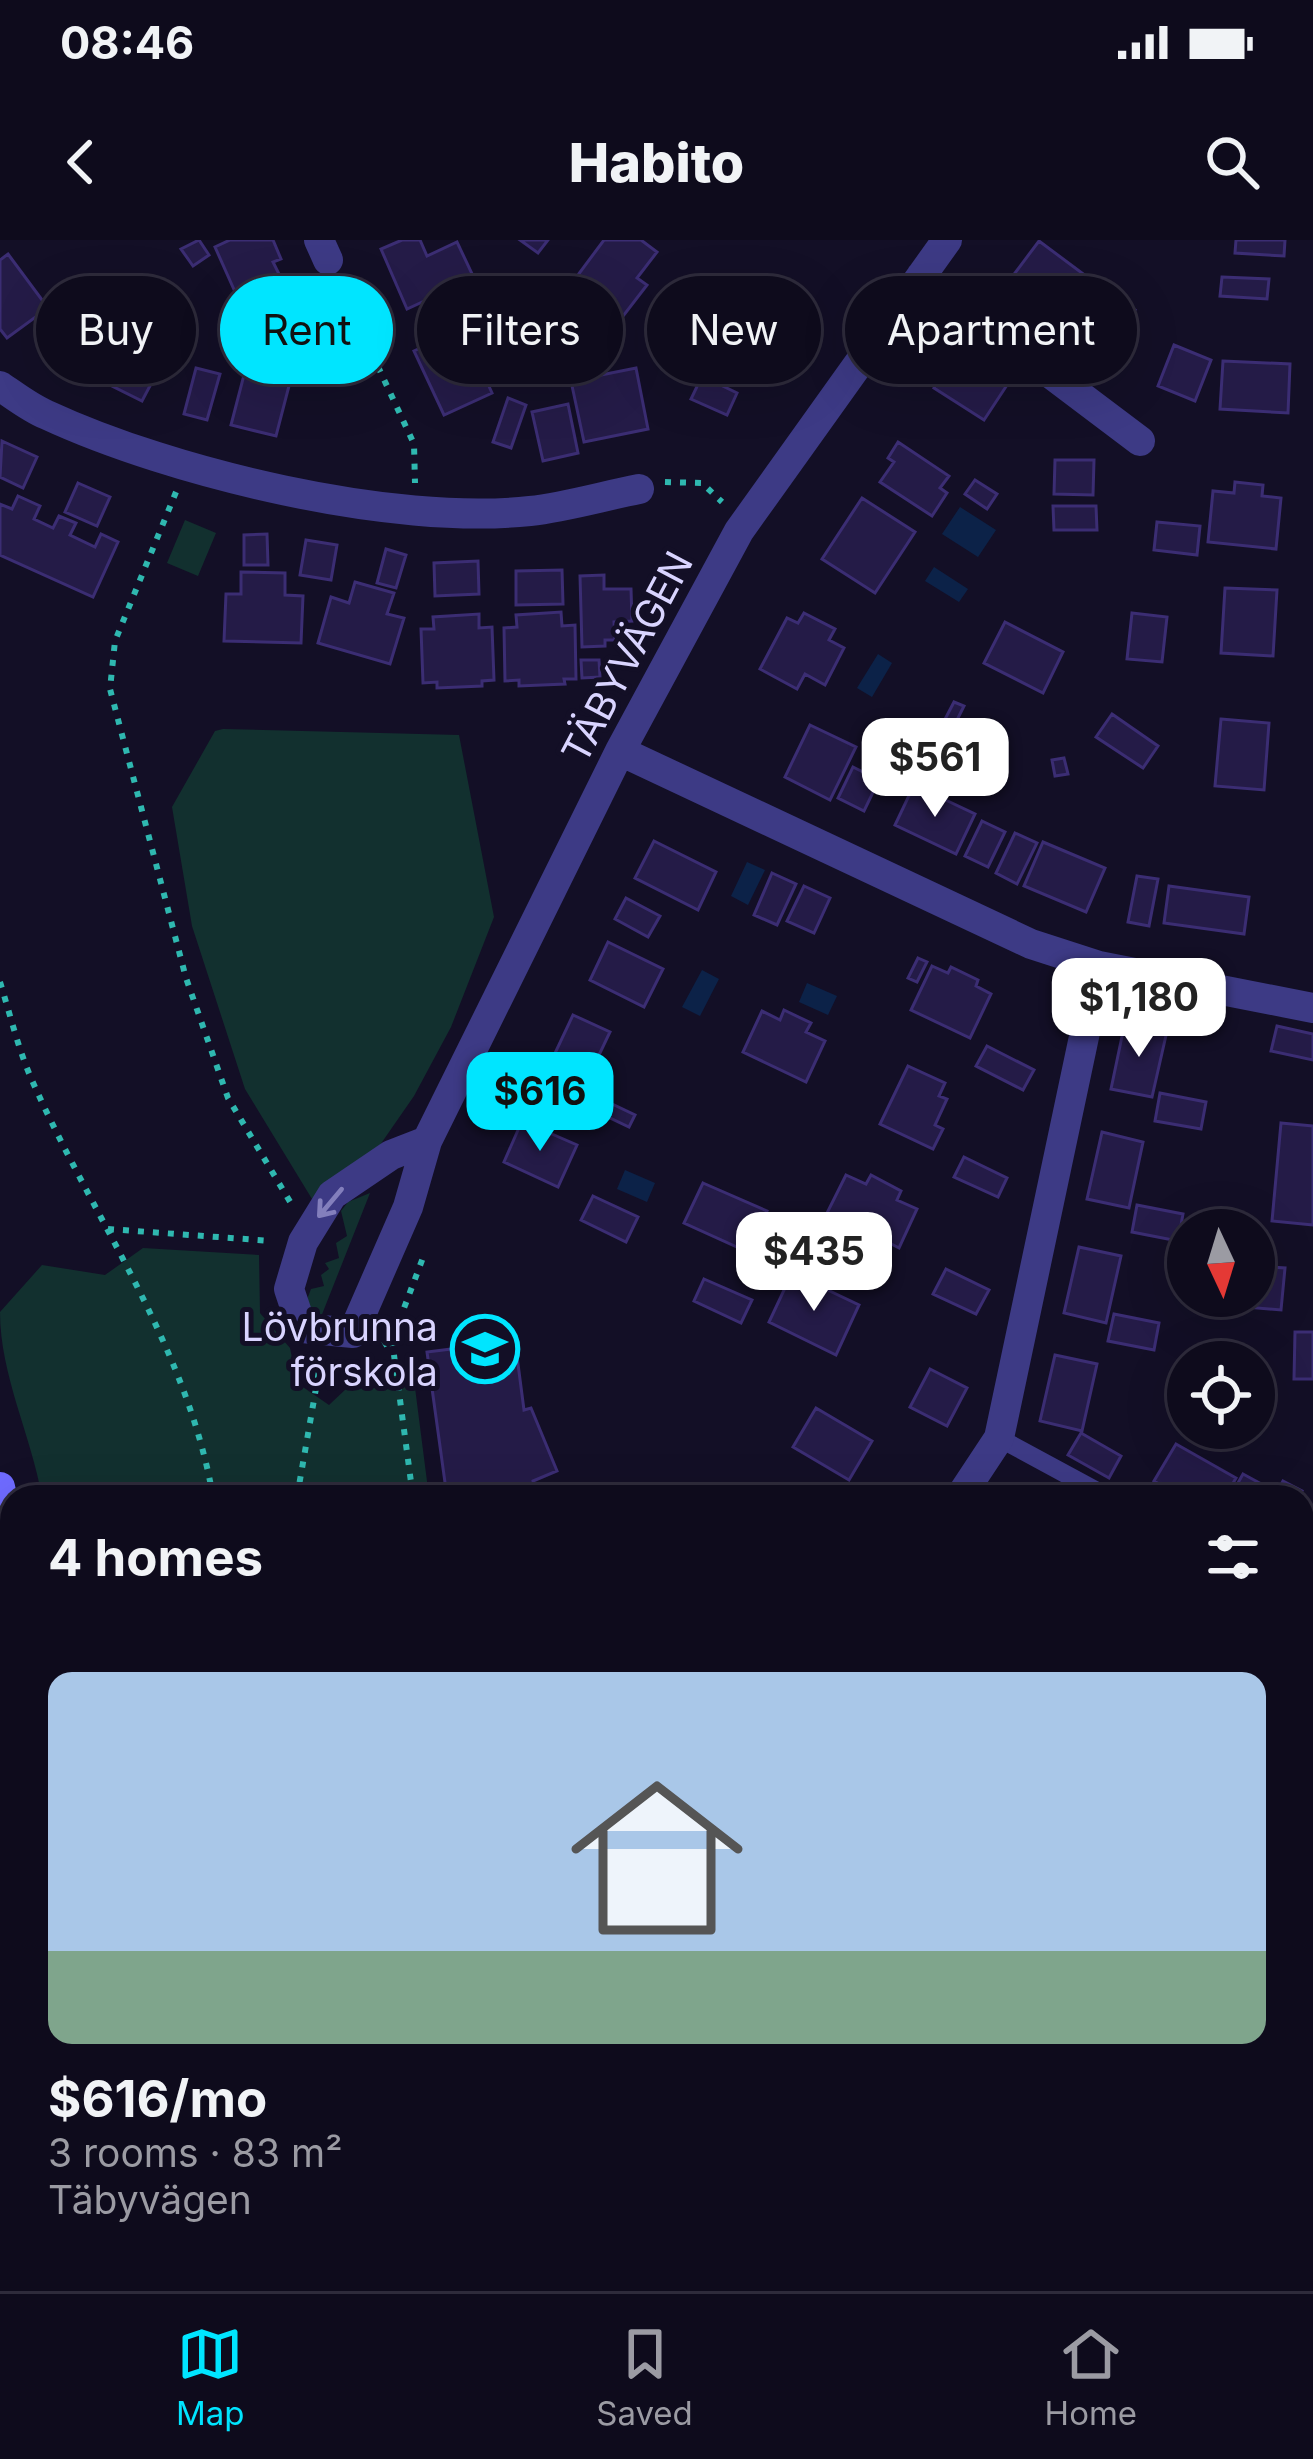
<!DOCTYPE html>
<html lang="en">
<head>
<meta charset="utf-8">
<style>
	body { margin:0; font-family:Inter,sans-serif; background:#171425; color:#f1f3f6; height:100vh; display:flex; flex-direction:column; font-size:45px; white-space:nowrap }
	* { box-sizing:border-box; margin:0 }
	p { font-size:39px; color:#9b9ba3 }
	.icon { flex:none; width:66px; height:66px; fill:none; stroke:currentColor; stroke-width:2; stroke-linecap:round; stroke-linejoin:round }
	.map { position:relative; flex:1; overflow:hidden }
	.panel { position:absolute; left:0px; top:1245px; width:1314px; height:807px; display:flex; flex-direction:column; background:#0e0b1c; border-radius:36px 36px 0 0; box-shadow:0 12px 48px #0002,0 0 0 3px #2e2b3b }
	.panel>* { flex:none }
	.top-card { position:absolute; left:36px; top:36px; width:1242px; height:108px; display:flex; gap:24px }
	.needle { width:78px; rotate:176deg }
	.controls { position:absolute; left:1167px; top:969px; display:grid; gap:24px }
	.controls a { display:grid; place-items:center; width:108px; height:108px; border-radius:50%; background:#0e0b1c; box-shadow:0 12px 48px #0002,0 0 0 3px #2e2b3b; font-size:60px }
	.price { position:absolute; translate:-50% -102px; padding:0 27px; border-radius:24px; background:#fff; color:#222; font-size:39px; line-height:78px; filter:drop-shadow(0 3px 6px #0008) }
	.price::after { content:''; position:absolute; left:50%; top:72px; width:36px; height:27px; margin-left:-18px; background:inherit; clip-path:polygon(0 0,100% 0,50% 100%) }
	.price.on { background:#00e5ff; color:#111 }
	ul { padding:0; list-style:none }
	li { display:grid; align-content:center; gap:24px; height:636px; padding:0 48px }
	li span { display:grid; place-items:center; height:372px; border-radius:24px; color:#555 }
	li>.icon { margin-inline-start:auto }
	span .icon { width:216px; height:216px; fill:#fffc; stroke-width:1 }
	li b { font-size:51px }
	h2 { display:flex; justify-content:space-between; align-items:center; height:144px; padding:0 48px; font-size:51px }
	.pill { padding:0 42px; border-radius:54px; background:#0e0b1c; box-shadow:0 12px 48px #0002,0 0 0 3px #2e2b3b; font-size:42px; line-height:108px }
	.pill.on { background:#00e5ff; color:#111 }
	.status { display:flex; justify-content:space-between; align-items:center; height:84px; padding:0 60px; background:#0e0b1c; direction:ltr }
	.status svg { height:33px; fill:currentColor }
	header { display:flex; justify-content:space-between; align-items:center; height:156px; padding:0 48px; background:#0e0b1c; font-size:54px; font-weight:800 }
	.tabs { display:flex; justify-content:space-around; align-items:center; height:168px; border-top:3px solid #2e2b3b; background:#0e0b1c; font-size:33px; color:#9b9ba3 }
	.tabs a { display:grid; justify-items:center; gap:6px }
	.tabs .on { color:#00e5ff }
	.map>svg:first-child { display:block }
	.green { fill:#12302f }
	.water { fill:#0c2248 }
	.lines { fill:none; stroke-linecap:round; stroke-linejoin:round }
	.stream { stroke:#0c2248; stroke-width:10 }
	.building { fill:#241b47; stroke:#3b2d73; stroke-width:3 }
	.path { stroke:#2fb8b0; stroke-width:6; stroke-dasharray:6 9; stroke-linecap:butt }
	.lane { stroke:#3d3a85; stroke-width:18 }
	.street { stroke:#3d3a85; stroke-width:30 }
	.secondary { stroke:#6f6bff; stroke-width:30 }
	.oneway { stroke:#837fbc }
	.labels { text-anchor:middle; stroke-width:10; stroke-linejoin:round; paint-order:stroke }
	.street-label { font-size:39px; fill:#d9d4ff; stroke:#130f26 }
	.poi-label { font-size:39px; fill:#d9d4ff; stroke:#130f26; text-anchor:end }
</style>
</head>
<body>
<div class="status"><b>08:46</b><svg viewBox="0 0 49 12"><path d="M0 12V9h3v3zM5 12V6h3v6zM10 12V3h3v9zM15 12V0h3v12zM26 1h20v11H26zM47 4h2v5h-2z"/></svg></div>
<header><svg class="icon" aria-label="back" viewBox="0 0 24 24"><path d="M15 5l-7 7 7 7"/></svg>Habito<svg class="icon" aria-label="search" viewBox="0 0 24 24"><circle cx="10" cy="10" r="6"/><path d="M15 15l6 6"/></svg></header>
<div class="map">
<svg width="1313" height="2051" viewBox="0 0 1313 2051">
	<rect width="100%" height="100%" fill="#130f26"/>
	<path class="green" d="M185 280 216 293 198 336 167 323Z
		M223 489 459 495 494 677 451 787 414 856 380 905 312 959 245 849 192 686 172 567 215 491Z
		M370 953 319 1082 306 1062 311 1049 324 1046 321 1035 329 1029 325 1023 339 1018 336 1003 347 996 341 971 348 962Z
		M143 1008 259 1015 260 1073 290 1108 297 1143 329 1165 364 1132H413L429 1257H42C31 1195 0 1135 0 1072L42 1025 105 1035Z
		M0 1665 12 1738V2019L5 1967 0 1970Z
		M15 2040H66L69 2051H16Z
		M164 2040H315L316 2051H165Z
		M685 2040H786L790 2051H691Z"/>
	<path class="water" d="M960 267 996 290 978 317 942 294Z
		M934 327 968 349 959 362 925 341Z
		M878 414 892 423 872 457 857 448Z
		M747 622 765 630 748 665 731 656Z
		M702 730 719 739 700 776 682 767Z
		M807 743 837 756 828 775 799 762Z
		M625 930 655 943 647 962 617 949Z
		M828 1002 862 1016 855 1034 821 1019Z"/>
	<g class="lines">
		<path class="stream" d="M729 2040 732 2051"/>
	</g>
	<path class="building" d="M199 0 209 15 193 26 181 9Z
		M230 0H273L281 19 273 22 279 34 236 54 215 7Z
		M402 0H420L427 16 457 2 474 38 407 69 381 9Z
		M520 0H548L538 13Z
		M604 0H641L657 12 637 38 647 45 617 84 569 47Z
		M1236 0H1285L1284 16 1235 13Z
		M1039 1 1090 39 1062 75 1012 37Z
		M8 14 48 68 7 98 0 89V20Z
		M1222 37 1269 39 1267 59 1220 56Z
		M716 48 751 61 738 94 765 105 751 140 689 116Z
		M1116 62 1135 70 1118 107 1100 99Z
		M463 89 492 153 444 175 414 111Z
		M91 90 161 125 142 161 72 126Z
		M1174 105 1211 120 1195 161 1158 146Z
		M959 110 1009 142 984 180 934 148Z
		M1223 121 1290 124 1288 173 1220 169Z
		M196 128 220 134 207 180 184 174Z
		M636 128 648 189 584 202 571 141Z
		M245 131 290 142 276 196 231 185Z
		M702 136 737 153 727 175 691 159Z
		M508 158 526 165 511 208 493 202Z
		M568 164 578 213 543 221 532 172Z
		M2 201 37 217 23 248 0 237Z
		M898 202 949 236 940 248 947 253 932 276 880 242 894 222 888 218Z
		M1055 220H1094L1093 255 1054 254Z
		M975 240 997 254 987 269 965 254Z
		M1235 242 1263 245 1262 256 1281 258 1276 309 1208 302 1213 251 1234 253Z
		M78 243 110 257 97 286 65 272Z
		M18 256 40 266 34 279 53 288 59 276 76 283 70 295 95 307 101 294 118 302 93 357 0 315V264L12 269Z
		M862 258 915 292 875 353 822 319Z
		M1053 266H1096L1097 290H1054Z
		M1157 282 1200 286 1197 315 1154 310Z
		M267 294 268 325H244V295Z
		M306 300 337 305 331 340 300 335Z
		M386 309 406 315 396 348 377 343Z
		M478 321 479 354 435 356 434 323Z
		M562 330 563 364 516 365V331Z
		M241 332 285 333V355L303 356 301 403 224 401 226 354H241Z
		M604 335V349H631L632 381 614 382 615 400H605V406L582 407 580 336Z
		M355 342 394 353 387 374 404 378 390 424 318 403 331 357 349 363Z
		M1225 348 1277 350 1273 416 1221 413Z
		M561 372 562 386 575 385 576 439H564L565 444 519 446V440L505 441 504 388 517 387 516 375Z
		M804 373 835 389 829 400 844 408 825 445 805 434 797 449 760 429 787 378 798 383Z
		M1132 373 1167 377 1162 422 1127 419Z
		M479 374V388L492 387 494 440 482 441V446L437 448V442L423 443 421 389H434L433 377Z
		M1005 382 1063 412 1043 453 984 423Z
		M581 420H599L600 437 582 438Z
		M954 462 964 466 953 488 943 483Z
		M1112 474 1158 506 1143 528 1096 497Z
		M1221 479 1269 483 1264 550 1215 546Z
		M810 485 856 507 830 560 785 537Z
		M1064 518 1068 534 1055 536 1052 520Z
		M853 527 879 540 864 571 838 558Z
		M914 545 975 574 956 614 895 585Z
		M982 581 1005 592 988 627 965 616Z
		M1015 593 1037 603 1017 644 996 633Z
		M654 601 716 632 698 670 635 638Z
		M1043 602 1105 628 1086 672 1024 646Z
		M772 633 796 644 777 685 754 675Z
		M1137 636 1158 639 1149 686 1128 682Z
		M804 646 830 658 814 693 787 681Z
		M1169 646 1249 657 1244 694 1164 683Z
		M626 658 660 676 648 697 615 679Z
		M608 702 663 729 644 767 590 740Z
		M918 718 927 722 917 742 908 738Z
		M932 726 948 733 951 727 978 740 976 746 991 754 970 798 911 770Z
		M784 770 811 783 806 792 825 801 806 842 743 812 762 771 780 780Z
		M573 775 610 792 577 861 540 845Z
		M1125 782 1167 791 1152 857 1111 849Z
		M1277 786 1313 794V820L1271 811Z
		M987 806 1034 830 1023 850 976 826Z
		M908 826 945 843 939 856 947 859 935 885 943 889 933 909 880 884Z
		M589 853 635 875 629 887 583 865Z
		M1160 853 1206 862 1201 889 1155 881Z
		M522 881 577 905 558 947 504 922Z
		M1281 883 1313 886V985L1272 981Z
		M1102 892 1143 902 1129 968 1087 959Z
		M964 917 1007 938 998 957 954 937Z
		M846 935 866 944 871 935 901 951 897 960 917 969 899 1008 878 997 873 1006 842 990 846 982 827 973Z
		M703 943 767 971 748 1012 684 983Z
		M593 956 638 977 626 1002 581 980Z
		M1137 965 1183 974 1178 1001 1132 992Z
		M1079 1007 1121 1016 1106 1083 1064 1073Z
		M1254 1026 1285 1028 1281 1070 1233 1066 1234 1056H1254Z
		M946 1029 989 1050 976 1074 933 1054Z
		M792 1033 859 1065 836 1115 769 1082Z
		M704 1039 752 1060 741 1083 694 1061Z
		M1114 1074 1159 1083 1154 1110 1108 1101Z
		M1295 1092H1313V1139H1294Z
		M515 1101 524 1170 531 1168 557 1231 533 1241 536 1257H447L427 1112Z
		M1055 1115 1097 1124 1082 1191 1040 1181Z
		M930 1129 967 1148 947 1186 910 1167Z
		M816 1168 872 1201 849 1240 793 1207Z
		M1081 1193 1121 1216 1109 1238 1068 1215Z
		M1176 1204 1236 1238 1225 1257H1181L1154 1241Z
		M1243 1234 1267 1247 1261 1257H1230Z
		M1283 1241 1302 1251 1299 1257 1278 1250Z
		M856 1245 875 1257H849Z
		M1302 1266 1313 1273V1327L1302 1321Z
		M1302 1366 1313 1369V1391L1302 1389Z
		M1313 1423V1468L1302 1463V1444Z
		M350 2040H444V2051H351Z
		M564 2040H632L606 2051H587Z
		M1114 2040H1167L1165 2051H1112Z
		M905 2042 932 2045 931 2051H903Z"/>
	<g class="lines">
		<path class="path" d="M340 45 414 204 415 243
			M665 242 702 243 722 262
			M176 252 115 401 110 449 186 738 228 858 292 965
			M0 742C10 774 18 808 31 838 92 977 187 1105 213 1257
			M108 989 272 1001
			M392 1100 413 1257
			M383 1105 392 1100 424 1015
			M319 1130 345 1125
			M297 1257 319 1131
			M289 2040 290 2051
			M775 2040 779 2051"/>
		<path class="lane" d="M999 1198 1108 1257"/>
		<path class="street" d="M319 0 328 20
			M921 36 1140 201
			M0 146C15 156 30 168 47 175 172 233 393 286 530 271 566 267 603 256 639 249
			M620 511 1031 704 1099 726 1313 768
			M427 901 391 915 332 955 303 1002 289 1049 302 1088 353 1093 408 967 427 901 620 511 739 291 947 0
			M960 1257 999 1198 1099 726
			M1302 1889 1313 1848
			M1270 2051 1273 2040"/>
		<path class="secondary" d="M0 1247 12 1299
			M135 2040 137 2051"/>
	</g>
	<defs><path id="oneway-shaft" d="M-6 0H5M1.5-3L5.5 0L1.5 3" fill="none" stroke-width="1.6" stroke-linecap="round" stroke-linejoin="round" transform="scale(3)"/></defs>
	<use class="oneway" href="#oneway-shaft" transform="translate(330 963) rotate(130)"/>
	<defs>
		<g id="school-ring" transform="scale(3.45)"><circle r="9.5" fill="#130f26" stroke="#00e5ff" stroke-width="1.5"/><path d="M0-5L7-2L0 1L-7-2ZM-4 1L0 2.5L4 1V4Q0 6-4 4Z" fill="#00e5ff"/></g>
	</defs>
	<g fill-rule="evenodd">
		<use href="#school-ring" x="485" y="1109"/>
	</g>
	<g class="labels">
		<g class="street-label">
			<text transform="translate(627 417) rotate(-62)" y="14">TÄBYVÄGEN</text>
		</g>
		<g class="poi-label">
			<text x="438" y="1101">Lövbrunna<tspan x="438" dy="45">förskola</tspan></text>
		</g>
	</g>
</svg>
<div class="controls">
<a><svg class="needle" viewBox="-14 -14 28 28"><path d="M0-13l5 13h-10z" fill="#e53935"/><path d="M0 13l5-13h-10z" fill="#9b9ba3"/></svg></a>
<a><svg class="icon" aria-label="locate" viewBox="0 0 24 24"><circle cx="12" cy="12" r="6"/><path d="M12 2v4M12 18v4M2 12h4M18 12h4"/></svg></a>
</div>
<b class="price" style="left:935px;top:580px">$561</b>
<b class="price" style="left:1139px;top:820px">$1,180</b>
<b class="price on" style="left:540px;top:914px">$616</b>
<b class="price" style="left:814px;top:1074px">$435</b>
<div class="top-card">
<a class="pill">Buy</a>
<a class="pill on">Rent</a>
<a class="pill">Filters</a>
<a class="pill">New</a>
<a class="pill">Apartment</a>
</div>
<section class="panel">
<h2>4 homes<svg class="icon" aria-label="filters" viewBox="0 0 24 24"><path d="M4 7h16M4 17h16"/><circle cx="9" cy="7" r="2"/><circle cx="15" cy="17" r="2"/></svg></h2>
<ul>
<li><span style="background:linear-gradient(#a9c7e8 75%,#7fa58c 0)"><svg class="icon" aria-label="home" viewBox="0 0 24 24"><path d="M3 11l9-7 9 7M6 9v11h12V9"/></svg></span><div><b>$616/mo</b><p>3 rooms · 83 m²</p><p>Täbyvägen</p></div></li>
</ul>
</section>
</div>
<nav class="tabs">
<a class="on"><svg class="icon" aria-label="map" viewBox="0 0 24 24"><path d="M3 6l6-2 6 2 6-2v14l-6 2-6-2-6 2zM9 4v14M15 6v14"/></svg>Map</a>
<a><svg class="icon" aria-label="saved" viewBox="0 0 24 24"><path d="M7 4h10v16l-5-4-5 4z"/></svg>Saved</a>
<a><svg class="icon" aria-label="home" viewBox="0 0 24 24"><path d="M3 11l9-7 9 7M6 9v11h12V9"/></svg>Home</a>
</nav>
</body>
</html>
